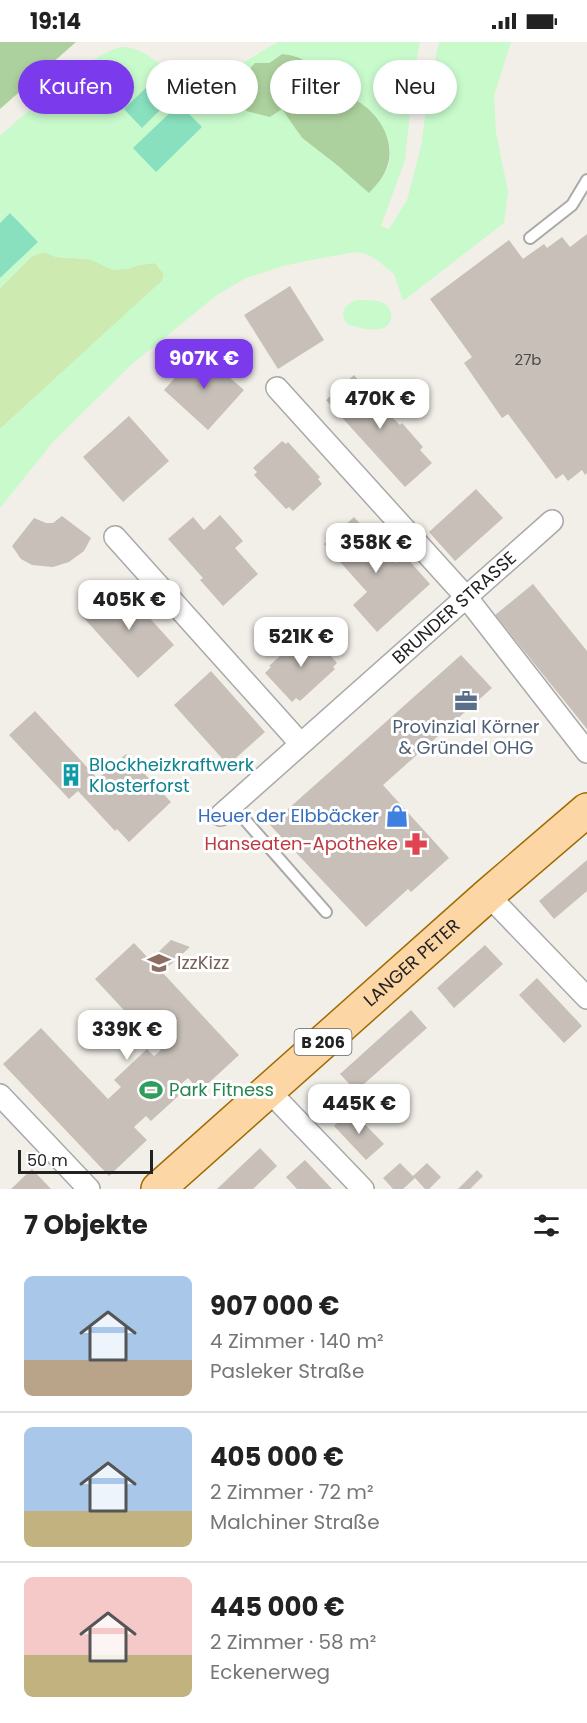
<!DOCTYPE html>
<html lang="de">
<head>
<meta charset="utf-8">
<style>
	body { margin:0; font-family:Poppins,sans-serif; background:#f6f6f6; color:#222; height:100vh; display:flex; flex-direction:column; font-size:22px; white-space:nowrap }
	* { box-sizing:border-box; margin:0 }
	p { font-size:20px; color:#767676 }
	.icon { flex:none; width:33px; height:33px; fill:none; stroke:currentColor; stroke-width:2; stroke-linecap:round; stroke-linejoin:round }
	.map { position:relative; height:1147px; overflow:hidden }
	.sheet { display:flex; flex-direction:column; background:#fff; flex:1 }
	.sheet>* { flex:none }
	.guide { position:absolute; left:18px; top:18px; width:552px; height:54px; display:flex; gap:12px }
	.scale { position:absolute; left:18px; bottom:15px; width:135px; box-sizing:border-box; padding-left:6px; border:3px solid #222; border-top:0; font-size:16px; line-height:21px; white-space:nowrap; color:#222; -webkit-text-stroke:4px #fff; paint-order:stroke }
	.price { position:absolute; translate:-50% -51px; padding:0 14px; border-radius:12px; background:#fff; color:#222; font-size:20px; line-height:39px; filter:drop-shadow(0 2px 3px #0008) }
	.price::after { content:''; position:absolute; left:50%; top:36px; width:18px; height:14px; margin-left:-9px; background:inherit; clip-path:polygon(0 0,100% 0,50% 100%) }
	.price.on { background:#7c3aed; color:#fff }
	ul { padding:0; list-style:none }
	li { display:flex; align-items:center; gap:18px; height:150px; padding:0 24px }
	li+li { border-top:2px solid #e0e0e0 }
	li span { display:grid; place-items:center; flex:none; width:168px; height:120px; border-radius:9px; color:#555 }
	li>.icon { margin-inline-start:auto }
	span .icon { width:72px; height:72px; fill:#fffc; stroke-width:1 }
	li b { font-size:26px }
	h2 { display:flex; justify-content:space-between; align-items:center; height:72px; padding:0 24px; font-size:26px }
	.pill { padding:0 21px; border-radius:27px; background:#fff; box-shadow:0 3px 9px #0003; font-size:21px; line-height:54px }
	.pill.on { background:#7c3aed; color:#fff }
	.status { display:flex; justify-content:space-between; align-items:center; height:42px; padding:0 30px; background:#fff; direction:ltr }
	.status svg { height:16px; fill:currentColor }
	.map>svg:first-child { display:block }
	.grass { fill:#cdebb0 }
	.forest { fill:#add19e }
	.park { fill:#c8facc; fill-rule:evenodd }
	.pitch { fill:#88e0be }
	.building { fill:#c7bfb8 }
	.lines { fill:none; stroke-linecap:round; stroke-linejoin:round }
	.service-casing { stroke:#a9a9a9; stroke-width:14 }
	.minor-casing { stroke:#a9a9a9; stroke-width:24 }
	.primary-casing { stroke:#a06b00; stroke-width:36 }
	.service { stroke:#fff; stroke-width:10 }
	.minor { stroke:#fff; stroke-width:21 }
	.primary { stroke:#fcd6a4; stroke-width:33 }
	.labels { text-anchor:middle; stroke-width:6; stroke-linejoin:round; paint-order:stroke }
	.number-label { font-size:15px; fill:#4b4948 }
	.shield { fill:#fff; stroke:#646464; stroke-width:1.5 }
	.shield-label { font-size:16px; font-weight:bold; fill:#222 }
	.street-label { font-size:18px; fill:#222; stroke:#fff }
	.service-label { font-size:18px; fill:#4e5e75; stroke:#fff }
	.culture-label { font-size:18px; fill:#0d838f; stroke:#fff; text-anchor:start }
	.shop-label { font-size:18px; fill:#366cbe; stroke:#fff; text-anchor:end }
	.health-label { font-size:18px; fill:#be3a42; stroke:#fff; text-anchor:end }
	.education-label { font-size:18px; fill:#785e54; stroke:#fff; text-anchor:start }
	.leisure-label { font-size:18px; fill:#27864d; stroke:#fff; text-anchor:start }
</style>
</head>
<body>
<div class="status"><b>19:14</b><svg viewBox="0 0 49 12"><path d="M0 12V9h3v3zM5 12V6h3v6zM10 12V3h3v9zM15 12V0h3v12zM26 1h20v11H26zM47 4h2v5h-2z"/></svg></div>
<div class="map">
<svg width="587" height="1147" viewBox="0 0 587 1147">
	<rect width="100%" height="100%" fill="#f2efe9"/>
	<path class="grass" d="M44 210 56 215 89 217 127 227 139 223 155 221 164 232 162 239 0 387V246L32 214Z"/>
	<path class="forest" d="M0 0H76L0 67Z
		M282 12C296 13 310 18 318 30 322 35 323 41 329 45 339 51 351 54 362 61 381 75 396 101 387 125 384 135 376 144 369 152L338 124 302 96C296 81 261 74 246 69L241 60 239 39 255 20 269 21Z"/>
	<path class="park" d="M278 0H420L414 31 405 118 381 184 389 187 407 158 421 105 428 52 439 0H511L494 54 496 90 508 150 504 181 403 259 394 232 377 218 366 212 356 210 316 217 283 224 246 236 217 253 132 322 53 400 0 466V387L155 245 162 239 164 232 155 221 139 223 127 227 113 228 89 217 56 215 44 210 32 214 0 246V236L38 200 10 171 0 181V94C24 73 94 8 122 5 149 3 176 44 200 39 228 33 254 13 278 0ZM282 12C296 13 311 19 319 31 322 35 323 39 326 42 335 50 349 54 359 60 380 73 395 99 388 124 385 135 376 143 369 151L338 124 302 96 282 67 270 75 246 69 241 60 239 39 255 21H269Z
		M357 258C364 258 374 258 381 260 395 265 395 284 380 287 370 289 356 285 347 282 339 271 344 262 357 258Z"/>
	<path class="pitch" d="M149 43 167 61 142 86 124 67Z
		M179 62 202 85 156 130 133 106Z
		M10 171 38 200 0 236V181Z"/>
	<path class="building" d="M587 192V431L585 433 582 428 568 439 563 432 556 437 508 372 502 376 464 321 472 315 430 257 509 198 523 217 544 202 547 206 562 195 570 205Z
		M290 244 324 298 278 327 244 273Z
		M199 309 244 348 208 388 164 348Z
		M354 333 365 346 368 343 393 370 390 373 400 383 402 381 423 405 420 408 432 421 405 445 326 358Z
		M129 374 169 419 123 460 83 415Z
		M282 399 286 402 288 400 320 435 318 437 322 442 293 469 289 465 286 467 254 433 257 430 253 426Z
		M476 447 503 476 455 519 429 490Z
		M220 473 243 499 235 506 258 532 223 564 200 538 203 536 168 497 193 475 204 488Z
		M62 474 91 496 84 509 69 520 53 525 32 523 21 517 12 504 34 476 46 481H53Z
		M354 475 396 521 404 513 430 542 377 590 353 563 367 550 324 502Z
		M533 542 587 609V687L495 573Z
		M120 543 174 603 138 636 83 575Z
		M310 591 337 621 333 625 335 627 300 659 296 656 292 660 265 631 271 625 269 624 303 593 305 595Z
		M461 613 492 646 383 743 449 816 411 850 408 847 366 885 270 783Z
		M211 629 265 690 228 723 174 663Z
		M35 669 98 737 126 712 171 760 129 800 117 787 115 789 78 749 69 757 9 693Z
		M587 818V849L554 877 539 859Z
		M171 898 190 905 162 930 239 1013 200 1049 188 1036 182 1041 187 1046 151 1079 146 1074 134 1085 147 1098 109 1134 3 1022 41 986 108 1057 121 1045 114 1038 147 1007 154 1014 161 1008 95 937 134 901 150 918Z
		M485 903 503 922 454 966 437 946Z
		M537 936 582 984 564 1001 519 953Z
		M411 968 427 986 356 1049 340 1032Z
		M351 1068 384 1102 366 1118 334 1084Z
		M260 1106 277 1124 253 1147H217Z
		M305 1118 332 1147H297L286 1135Z
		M400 1121 413 1134 427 1121 441 1135 429 1147H425L415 1136 403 1147H393L383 1136Z
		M32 1127 51 1147H11Z
		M477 1128 483 1134 470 1147H458Z"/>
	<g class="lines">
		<g class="service-casing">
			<path id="service" d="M530 196 572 163 587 138
				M232 763 326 870"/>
		</g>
		<g class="minor-casing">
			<g id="minor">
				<path d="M277 346 467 556 587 710"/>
				<path d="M115 495 300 701"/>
				<path id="s1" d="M221 773 552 479"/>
				<path d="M488 853 587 956"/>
				<path d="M268 1048 363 1147"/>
				<path d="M0 1053 89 1147"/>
			</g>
		</g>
		<g class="primary-casing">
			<g id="primary">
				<path id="s2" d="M158 1147 488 853 587 768"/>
			</g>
		</g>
		<use href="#service" class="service"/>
		<use href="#minor" class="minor"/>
		<use href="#primary" class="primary"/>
	</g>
	<defs>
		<g id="office-bare" transform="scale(1.8)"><path d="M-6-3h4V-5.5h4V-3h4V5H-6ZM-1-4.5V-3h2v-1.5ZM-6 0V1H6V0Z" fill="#5c6f8a" stroke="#fff" stroke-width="2.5" paint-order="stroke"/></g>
		<g id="building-bare" transform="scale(1.8)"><path d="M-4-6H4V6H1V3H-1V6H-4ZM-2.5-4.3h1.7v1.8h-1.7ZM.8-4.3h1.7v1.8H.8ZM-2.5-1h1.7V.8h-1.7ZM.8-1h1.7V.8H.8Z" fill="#0f9aa8" stroke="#fff" stroke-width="2.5" paint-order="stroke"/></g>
		<g id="shop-bare" transform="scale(1.8)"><path d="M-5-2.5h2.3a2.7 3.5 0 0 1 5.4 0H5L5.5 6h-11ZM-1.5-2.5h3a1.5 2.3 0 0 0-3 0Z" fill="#3f7fe0" stroke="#fff" stroke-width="2.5" paint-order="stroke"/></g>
		<g id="pharmacy-bare" transform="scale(1.8)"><path d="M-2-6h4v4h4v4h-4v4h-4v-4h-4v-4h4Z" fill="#e0444e" stroke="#fff" stroke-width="2.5" paint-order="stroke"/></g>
		<g id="school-bare" transform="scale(1.8)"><path d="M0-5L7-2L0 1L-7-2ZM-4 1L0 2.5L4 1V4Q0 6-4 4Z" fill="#8d6e63" stroke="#fff" stroke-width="2.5" paint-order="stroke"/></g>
		<g id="stadium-bare" transform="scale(1.8)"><path d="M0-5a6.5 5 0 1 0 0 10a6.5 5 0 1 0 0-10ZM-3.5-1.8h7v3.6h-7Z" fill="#2e9e5b" stroke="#fff" stroke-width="2.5" paint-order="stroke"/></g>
	</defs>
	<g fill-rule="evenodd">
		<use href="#office-bare" x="466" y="659"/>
		<use href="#building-bare" x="71" y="733"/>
		<use href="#shop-bare" x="397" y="774"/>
		<use href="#pharmacy-bare" x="416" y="802"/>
		<use href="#school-bare" x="159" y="921"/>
		<use href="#stadium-bare" x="151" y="1048"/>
	</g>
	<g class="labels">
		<g class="number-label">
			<text x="528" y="323">27b</text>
		</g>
		<rect class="shield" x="294.5" y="987" width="57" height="26" rx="4.5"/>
		<g class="shield-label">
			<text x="323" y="1006">B 206</text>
		</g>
		<g class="street-label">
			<text dy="6" stroke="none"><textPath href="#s1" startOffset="312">BRUNDER STRASSE</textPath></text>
			<text dy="6" stroke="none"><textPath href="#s2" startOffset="340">LANGER PETER</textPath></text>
		</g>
		<g class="service-label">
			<text x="466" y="691">Provinzial Körner<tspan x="466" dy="21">&amp; Gründel OHG</tspan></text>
		</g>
		<g class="culture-label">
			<text x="89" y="729">Blockheizkraftwerk<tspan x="89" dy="21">Klosterforst</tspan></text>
		</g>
		<g class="shop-label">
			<text x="379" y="780">Heuer der Elbbäcker</text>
		</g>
		<g class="health-label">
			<text x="398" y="808">Hanseaten-Apotheke</text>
		</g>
		<g class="education-label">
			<text x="177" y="927">IzzKizz</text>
		</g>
		<g class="leisure-label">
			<text x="169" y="1054">Park Fitness</text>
		</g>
	</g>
</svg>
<div class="scale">50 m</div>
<b class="price on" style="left:204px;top:348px">907K €</b>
<b class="price" style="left:380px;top:388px">470K €</b>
<b class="price" style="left:376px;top:532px">358K €</b>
<b class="price" style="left:129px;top:589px">405K €</b>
<b class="price" style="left:301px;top:626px">521K €</b>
<b class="price" style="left:127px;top:1019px">339K €</b>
<b class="price" style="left:359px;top:1093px">445K €</b>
<div class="guide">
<a class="pill on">Kaufen</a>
<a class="pill">Mieten</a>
<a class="pill">Filter</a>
<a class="pill">Neu</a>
</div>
</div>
<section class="sheet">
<h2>7 Objekte<svg class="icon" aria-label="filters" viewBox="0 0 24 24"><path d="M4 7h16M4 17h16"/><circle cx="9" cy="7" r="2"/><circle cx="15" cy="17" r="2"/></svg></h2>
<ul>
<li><span style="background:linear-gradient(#a9c7e8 70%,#b9a48a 0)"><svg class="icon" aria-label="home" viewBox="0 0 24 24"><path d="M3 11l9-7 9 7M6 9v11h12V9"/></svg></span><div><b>907 000 €</b><p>4 Zimmer · 140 m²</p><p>Pasleker Straße</p></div></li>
<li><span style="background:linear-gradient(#a9c7e8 70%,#c2b280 0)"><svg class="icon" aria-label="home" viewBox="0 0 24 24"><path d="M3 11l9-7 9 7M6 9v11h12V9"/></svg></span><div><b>405 000 €</b><p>2 Zimmer · 72 m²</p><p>Malchiner Straße</p></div></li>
<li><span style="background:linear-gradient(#f6c9c9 65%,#c2b280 0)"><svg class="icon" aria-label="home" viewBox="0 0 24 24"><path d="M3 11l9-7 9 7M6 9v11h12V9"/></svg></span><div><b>445 000 €</b><p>2 Zimmer · 58 m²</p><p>Eckenerweg</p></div></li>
</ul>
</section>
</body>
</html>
